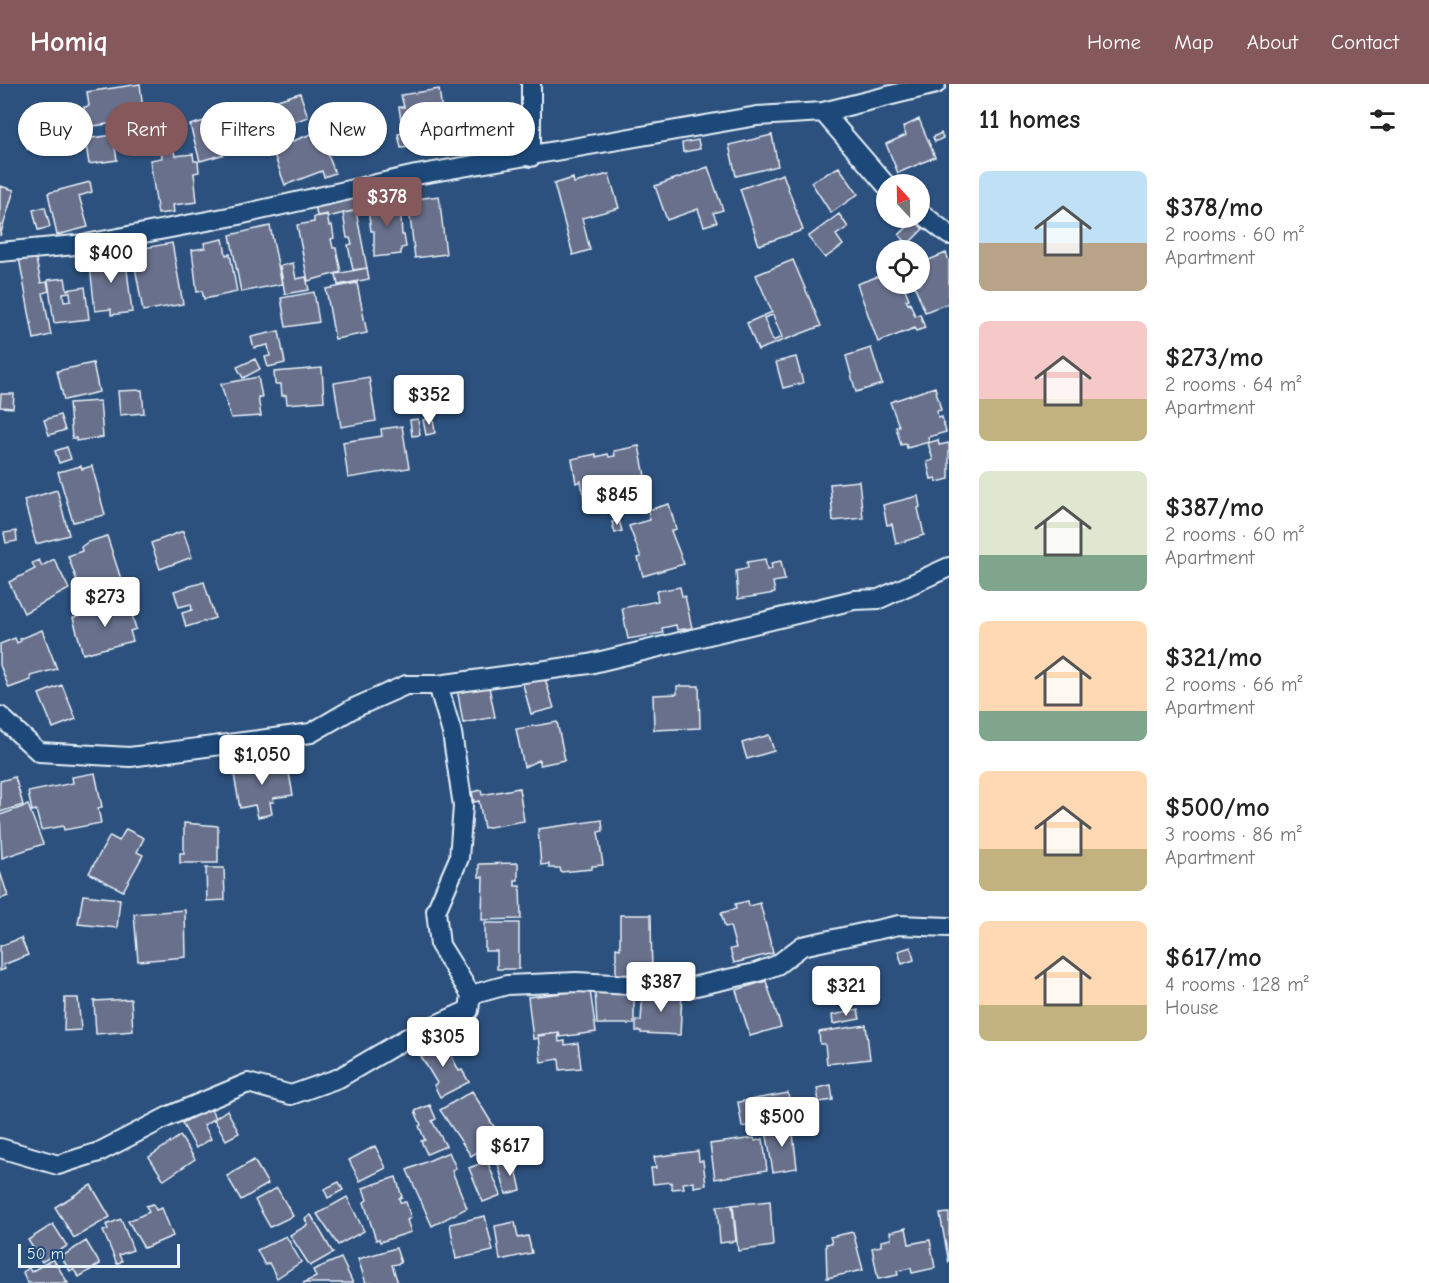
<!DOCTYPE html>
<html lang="en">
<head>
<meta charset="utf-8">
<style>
	body { margin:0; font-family:"Comic Neue",sans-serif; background:#f6f6f6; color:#222; height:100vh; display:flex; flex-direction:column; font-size:22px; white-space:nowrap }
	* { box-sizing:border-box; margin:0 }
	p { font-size:20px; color:#767676 }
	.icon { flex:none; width:33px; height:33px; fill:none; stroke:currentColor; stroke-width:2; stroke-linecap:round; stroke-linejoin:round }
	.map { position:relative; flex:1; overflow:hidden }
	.drawer { display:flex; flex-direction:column; background:#fff; width:480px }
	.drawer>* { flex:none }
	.hud { position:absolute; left:18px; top:18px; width:570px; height:54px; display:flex; gap:12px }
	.needle { width:39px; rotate:338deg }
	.tools { position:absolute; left:876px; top:90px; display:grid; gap:12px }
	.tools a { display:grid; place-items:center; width:54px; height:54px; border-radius:50%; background:#fff; box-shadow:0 2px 4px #0004; font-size:30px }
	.scale { position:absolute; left:18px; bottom:15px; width:162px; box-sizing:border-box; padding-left:6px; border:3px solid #e8f1f8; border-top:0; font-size:16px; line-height:21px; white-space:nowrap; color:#e8f1f8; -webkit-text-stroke:4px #1f4a7a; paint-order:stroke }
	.price { position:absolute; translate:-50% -51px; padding:0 14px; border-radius:6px; background:#fff; color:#222; font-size:20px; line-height:39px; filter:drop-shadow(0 2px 3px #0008) }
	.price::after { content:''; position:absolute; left:50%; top:36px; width:18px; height:14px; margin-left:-9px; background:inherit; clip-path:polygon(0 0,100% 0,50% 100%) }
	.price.on { background:#85585c; color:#fff }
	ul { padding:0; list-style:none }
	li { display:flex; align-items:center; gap:18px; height:150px; padding:0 30px }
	li span { display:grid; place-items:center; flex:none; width:168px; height:120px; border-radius:9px; color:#555 }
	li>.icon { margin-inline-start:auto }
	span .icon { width:72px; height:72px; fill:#fffc; stroke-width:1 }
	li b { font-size:26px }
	h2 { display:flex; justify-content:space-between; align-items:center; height:72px; padding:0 30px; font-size:26px }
	.pill { padding:0 21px; border-radius:27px; background:#fff; box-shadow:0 2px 4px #0004; font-size:21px; line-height:54px }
	.pill.on { background:#85585c; color:#fff }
	header { display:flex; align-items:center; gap:36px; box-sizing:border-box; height:84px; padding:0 30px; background:#85585c; color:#fff }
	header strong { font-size:28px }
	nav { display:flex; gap:33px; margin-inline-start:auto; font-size:21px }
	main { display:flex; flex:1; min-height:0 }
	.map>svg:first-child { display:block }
	.building { fill:#676f8c; stroke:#e8f1f8; stroke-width:1.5; fill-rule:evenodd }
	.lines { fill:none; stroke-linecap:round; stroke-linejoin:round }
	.street-casing { stroke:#e8f1f8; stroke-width:22 }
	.street { stroke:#1f4a7a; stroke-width:18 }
</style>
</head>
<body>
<header>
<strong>Homiq</strong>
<nav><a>Home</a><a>Map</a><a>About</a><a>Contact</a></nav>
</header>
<main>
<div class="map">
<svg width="949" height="1199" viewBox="0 0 949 1199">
	<rect width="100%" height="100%" fill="#2d517e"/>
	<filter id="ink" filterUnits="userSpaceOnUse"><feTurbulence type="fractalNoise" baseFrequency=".0167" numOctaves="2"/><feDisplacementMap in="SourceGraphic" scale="12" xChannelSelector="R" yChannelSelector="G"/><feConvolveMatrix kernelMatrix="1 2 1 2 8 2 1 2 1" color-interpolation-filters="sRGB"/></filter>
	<g filter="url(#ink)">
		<path class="building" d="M140 0 144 35 86 43 84 23 89 22 87 8Z
			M439 5 442 27 434 28 436 42H440L443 60 401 64 398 50 403 49 399 23H404L401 11Z
			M300 9 308 33 280 43 271 18Z
			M226 31 236 67 200 77 190 41Z
			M30 32 61 36 57 69 27 65Z
			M919 35 935 73 898 89 886 60 906 51 903 43Z
			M319 47 335 89 324 93 322 87 285 101 272 65Z
			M941 49 943 54 935 58 933 53Z
			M113 51 117 76 89 80 85 55Z
			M772 51 778 82 736 92 729 61Z
			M698 56 700 65 683 68 682 59Z
			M173 63 175 72 193 70 194 77H198L199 88 194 89 197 118 173 121 174 128 158 130 150 76 162 74 161 65Z
			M708 83 723 126 713 129 717 138 704 142 698 125 667 136 655 102Z
			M839 83 858 110 831 129 811 98Z
			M609 90 619 124 582 134 590 166 573 171 554 100 573 94 574 99Z
			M783 90 803 146 759 161 740 105Z
			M90 98 92 108 79 112 88 143 57 151 48 109Z
			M0 102 14 106 0 152Z
			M439 112 446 170 415 174 408 116Z
			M354 113 356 126 328 133 327 130 317 132 315 121Z
			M400 116 402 151H404L406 163 401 164V170L374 173V147H371L368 124H373L372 120Z
			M45 123 50 143 38 146 33 126Z
			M356 127 367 184 353 186 348 161 352 160 350 154H347L343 129Z
			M839 130 848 143 836 151 843 161 825 174 808 153Z
			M327 131 329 142 332 141 334 154 331 155 333 164H336L341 188 308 197 297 141 314 138V133Z
			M914 136 923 145 908 160 899 151Z
			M270 142 282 200 241 208 230 151Z
			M223 155 226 171 230 170 237 208 204 215 202 207 197 208 192 166 205 164 204 159Z
			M172 159 183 220 143 227 132 166Z
			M125 169 132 228 111 231V225L95 227 89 173Z
			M946 169 949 177V219L925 228 914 200H920L921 179Z
			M35 171 41 199 47 198 49 207 43 209 51 251 34 255 19 174Z
			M793 176 821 242 758 266 747 239 772 228 756 191ZM773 231 782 253 773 257 764 234Z
			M293 179 296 195 306 193 309 206 285 210 280 182Z
			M367 184 369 195 338 201 336 190Z
			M882 191 883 194 886 193V200H903L909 215 906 216 908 220 910 219 915 232 920 230 925 244 916 247 915 244 878 258 857 200Z
			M65 194 67 206 85 203 89 235 54 239 48 196ZM70 208 71 217 64 218 63 209Z
			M357 199 367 249 335 255 326 205Z
			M314 208 319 238 286 243 281 214Z
			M279 247 285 279 268 283 265 273 270 272 268 261 254 264 251 253Z
			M871 264 882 300 856 308 846 272Z
			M796 273 803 299 783 304 776 278Z
			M255 275 260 285 243 294 237 283Z
			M93 279 99 308 64 316 57 287Z
			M322 284 324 317 287 320 286 311 282 312 281 300H275L274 288Z
			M258 293 262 313H258L261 332 231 334 221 300Z
			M369 293 376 337 341 343 334 299Z
			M935 303 941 326 937 327 938 334 942 333 946 348 928 353 929 358 907 364 906 360 901 361 896 343 899 342 890 318Z
			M142 306 144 329 120 331 118 307Z
			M1 310H14L13 324 0 323Z
			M100 317 103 353 76 357V354H72L69 319Z
			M60 331 65 346 49 351 44 336Z
			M433 334 435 349 426 351 423 336Z
			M418 335 420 351 412 352 410 336Z
			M402 342 409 384 348 394 343 358 382 352 381 345Z
			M938 356 939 361 949 359V395L937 398 936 394 931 395 927 378 933 376 928 359Z
			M639 362 645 392 640 393 642 403 631 405 632 409 608 414 610 424 601 426 599 416 585 418 581 397 576 399 572 375 596 370V373L608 370 609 373 615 372 614 367Z
			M67 363 71 375 59 379 55 367Z
			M81 382 82 385 92 382 105 431 73 438 58 388Z
			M859 397 863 434 833 437 830 400Z
			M57 406 69 451 36 460 24 416Z
			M918 412 920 423 918 424 924 451 896 460 892 440 887 441 883 421Z
			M669 420 676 445 671 447 684 480 643 492 638 474 641 473 629 442 650 436 648 426Z
			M619 436 622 447 615 449 612 438Z
			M16 447 17 457 6 459 4 449Z
			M183 447 192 473 160 485 151 459Z
			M107 452 121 495 81 508 68 472 82 467 81 463 88 458Z
			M54 475 69 505 24 529 9 498 35 485 32 479 39 476 42 482Z
			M765 475 767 486 772 485 771 479 781 477 785 496 773 498 775 509 738 515 736 487 748 484 747 478Z
			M204 498 215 534 186 543 182 529 192 526 191 520 179 523 174 507Z
			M680 503 682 512H685L692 544 677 546 676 541 662 544 663 549 628 555 622 524 658 517 656 507Z
			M129 519 136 545 130 547 133 557 83 570 73 534Z
			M42 546 57 585 30 592 31 596 9 604 0 581V560L15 554 17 559 21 557 20 555Z
			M535 594 536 597 545 595 554 624 531 630 522 597Z
			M488 598 495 633 463 639 457 604Z
			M62 601 76 635 53 644 39 610Z
			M677 602H699L700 644 654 646 653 611 677 610Z
			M557 638 565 676 540 681 539 676 524 683 516 645Z
			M769 651 774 667 747 675 742 659Z
			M287 678 293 711 273 714 274 718H270L272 730 258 733 255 721 240 724 233 685Z
			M95 689 102 723 98 724 101 739 64 746 63 742 41 746 36 726 32 727 28 708 73 699 72 693Z
			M15 693 23 721 0 728V697Z
			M519 704 524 737 484 744 479 717 474 718 472 708 481 706 482 711Z
			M28 721 43 760 2 774 0 731Z
			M602 736 603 747 598 748 603 781 592 782V785L561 788 560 784H549V780L541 781 538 745Z
			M184 739 218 742V779H180V769H184Z
			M126 745 144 754 137 768 143 771 123 807 89 789 110 752 119 757Z
			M518 779V796H515V802H520L521 835 482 836 483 793H479V780Z
			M206 784H224L225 816 207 817Z
			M0 788 8 812 0 815Z
			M83 811 120 815 117 844 78 840Z
			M748 817 749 822 760 819 773 869 734 879 730 865 736 864 730 842 725 843 721 829 736 825 735 820Z
			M185 826 186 873 138 877 134 830Z
			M620 831H651L652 895 616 896V864L620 865Z
			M485 839H519V885H497V867H485Z
			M21 854 28 871 3 881 5 885 0 887V862Z
			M911 863 914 876 902 880 898 867Z
			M766 897 781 943 750 952 736 906Z
			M590 906 596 948 560 953 559 948 537 951 538 954 533 955 528 913Z
			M643 907 682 909 680 951 641 949V947H636V936L641 937Z
			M595 908H634V940H597Z
			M65 914H78L81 946 64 947Z
			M131 915 133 947 96 950 94 917Z
			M858 926 860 935 833 940 832 931Z
			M866 941 870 975 827 980 825 960H820L819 948Z
			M558 949 559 958 565 957V961L578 959 581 984 560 986 559 975 541 978 538 952Z
			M439 955 441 958 444 956 459 987 462 986 469 998 440 1013 434 1001 437 999 419 969Z
			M831 1001 833 1016 819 1018 817 1004Z
			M472 1007 501 1054 471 1072 440 1026Z
			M788 1009 792 1034 742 1043 738 1018Z
			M430 1021 436 1035 432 1037 446 1062 427 1070 421 1057 425 1056 419 1042 421 1041 415 1027Z
			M210 1024 216 1034 204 1041 211 1055 196 1064 182 1039Z
			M227 1026 239 1049 226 1056 214 1035Z
			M792 1041 797 1084 773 1088 766 1046Z
			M180 1052 195 1075 164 1096 149 1073Z
			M754 1054 755 1057 763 1055 767 1086 715 1095 710 1060Z
			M375 1062 386 1084 360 1097 349 1076Z
			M698 1067 699 1077H703L706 1101 694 1103V1098L683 1099 684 1104 672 1105 671 1098 653 1100 651 1084H656L654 1073Z
			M449 1068 456 1084 452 1087 467 1124 432 1142 407 1086Z
			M254 1076 268 1100 241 1116 227 1092Z
			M514 1076 521 1106 506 1110 498 1080Z
			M487 1077 501 1111 483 1118 469 1084Z
			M396 1093 402 1113 399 1114 400 1118H406L411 1134 407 1136 411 1148 380 1158 379 1155 376 1156 364 1118 367 1116 363 1104Z
			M339 1098 343 1106 328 1114 324 1105Z
			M91 1101 110 1133 74 1154 55 1123Z
			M277 1104 293 1132 270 1143 255 1116Z
			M347 1113 364 1147 338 1161 317 1130Z
			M770 1117 773 1162 738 1167 733 1121Z
			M153 1120 156 1126 162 1124 173 1152 144 1164 128 1137 149 1128 146 1122Z
			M732 1121 736 1157 720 1159 717 1122Z
			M949 1129V1179L940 1130Z
			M311 1131 333 1169 310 1182 290 1151 308 1141 305 1135Z
			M485 1132 493 1167 456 1175 450 1140Z
			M121 1135 133 1166 119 1171 122 1177 117 1180 103 1147 108 1145 106 1141Z
			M515 1138 518 1154 528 1152 532 1169 500 1176 495 1142Z
			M53 1140 67 1162 42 1178 28 1156Z
			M906 1144 909 1160 930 1156 935 1184 912 1189 911 1184 897 1187 898 1191 878 1195 872 1164 881 1162V1157L891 1155 890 1148Z
			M853 1148 863 1186 827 1194 826 1160 832 1159 830 1153Z
			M286 1152 301 1178 277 1194 269 1179 265 1181 257 1166Z
			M86 1157 100 1180 79 1193 73 1185 70 1187 61 1173Z
			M396 1164 401 1179 392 1181 398 1199H366L358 1175Z
			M341 1174 353 1199H303L316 1193 313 1186Z
			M53 1175 68 1199H27L23 1188 29 1184 31 1188Z"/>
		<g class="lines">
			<g class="street-casing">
				<path id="street" d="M531 0V73
					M823 28 886 101
					M920 128 949 151
					M0 168 86 160 234 132 416 91 757 32 823 28 936 0
					M0 632 39 668 130 673 311 649 354 624 406 601H438L589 580 854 516 879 515 949 483
					M471 911 507 901 576 898 687 904 755 889 777 881 802 862 899 841 949 843
					M0 1064 58 1081 99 1068 169 1032 248 999 291 1011 339 994 407 954 469 926 471 911 440 861 436 827 459 774 463 722 452 649 438 601"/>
			</g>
			<use href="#street" class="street"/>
		</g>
	</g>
</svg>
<div class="tools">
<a><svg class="needle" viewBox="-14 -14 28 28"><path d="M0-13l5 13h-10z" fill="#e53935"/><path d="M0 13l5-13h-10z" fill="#767676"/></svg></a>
<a><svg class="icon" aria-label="locate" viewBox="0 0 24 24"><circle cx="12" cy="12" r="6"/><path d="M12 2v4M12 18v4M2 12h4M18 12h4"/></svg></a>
</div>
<div class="scale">50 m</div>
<b class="price on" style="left:387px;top:144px">$378</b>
<b class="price" style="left:111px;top:200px">$400</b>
<b class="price" style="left:429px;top:342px">$352</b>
<b class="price" style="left:617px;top:442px">$845</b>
<b class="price" style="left:105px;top:544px">$273</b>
<b class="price" style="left:262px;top:702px">$1,050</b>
<b class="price" style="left:661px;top:929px">$387</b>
<b class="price" style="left:846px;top:933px">$321</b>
<b class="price" style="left:443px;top:984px">$305</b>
<b class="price" style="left:782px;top:1064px">$500</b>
<b class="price" style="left:510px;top:1093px">$617</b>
<div class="hud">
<a class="pill">Buy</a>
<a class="pill on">Rent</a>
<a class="pill">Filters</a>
<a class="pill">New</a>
<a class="pill">Apartment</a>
</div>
</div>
<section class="drawer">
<h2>11 homes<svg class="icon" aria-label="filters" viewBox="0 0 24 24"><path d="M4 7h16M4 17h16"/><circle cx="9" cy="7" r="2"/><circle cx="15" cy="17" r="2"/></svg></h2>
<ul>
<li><span style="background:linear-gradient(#bfe0f5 60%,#b9a48a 0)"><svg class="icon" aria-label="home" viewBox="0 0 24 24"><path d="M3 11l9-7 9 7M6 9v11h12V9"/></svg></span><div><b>$378/mo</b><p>2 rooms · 60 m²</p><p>Apartment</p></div></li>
<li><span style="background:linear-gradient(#f6c9c9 65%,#c2b280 0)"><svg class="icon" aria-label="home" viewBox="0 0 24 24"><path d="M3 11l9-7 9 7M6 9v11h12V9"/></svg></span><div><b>$273/mo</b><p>2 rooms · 64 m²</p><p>Apartment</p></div></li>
<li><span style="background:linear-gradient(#dfe7d0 70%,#7fa58c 0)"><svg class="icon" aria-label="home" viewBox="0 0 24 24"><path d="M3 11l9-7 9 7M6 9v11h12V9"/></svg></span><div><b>$387/mo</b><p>2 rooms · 60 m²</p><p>Apartment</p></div></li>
<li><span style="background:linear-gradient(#ffd9b3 75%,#7fa58c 0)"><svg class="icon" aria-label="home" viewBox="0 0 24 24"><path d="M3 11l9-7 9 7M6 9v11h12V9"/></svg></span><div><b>$321/mo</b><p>2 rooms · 66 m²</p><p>Apartment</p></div></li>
<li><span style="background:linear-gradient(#ffd9b3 65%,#c2b280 0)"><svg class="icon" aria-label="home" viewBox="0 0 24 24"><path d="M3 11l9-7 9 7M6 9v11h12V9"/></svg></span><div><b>$500/mo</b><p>3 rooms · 86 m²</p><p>Apartment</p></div></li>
<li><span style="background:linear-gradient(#ffd9b3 70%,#c2b280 0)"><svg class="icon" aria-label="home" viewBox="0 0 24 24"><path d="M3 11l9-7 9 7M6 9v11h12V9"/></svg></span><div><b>$617/mo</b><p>4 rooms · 128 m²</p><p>House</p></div></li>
</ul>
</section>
</main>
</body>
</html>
